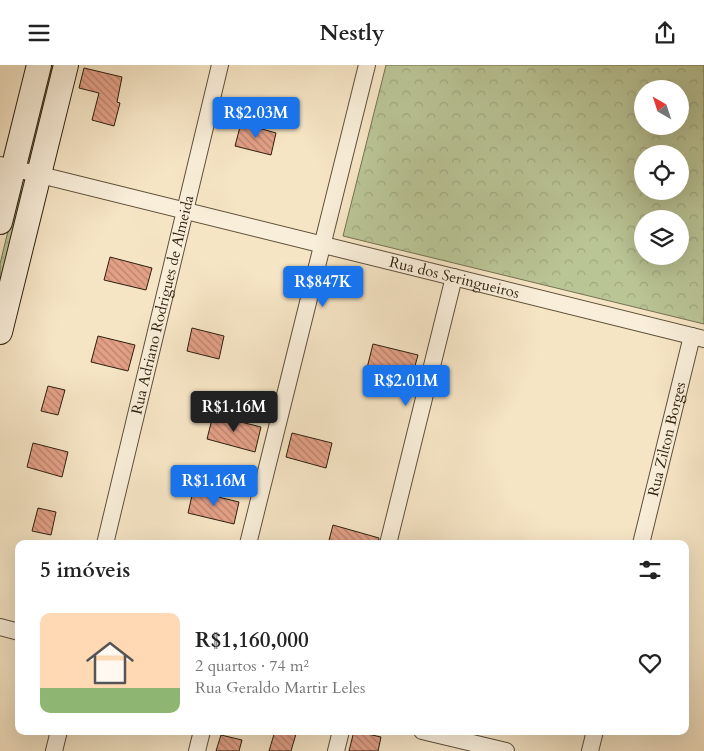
<!DOCTYPE html>
<html lang="pt">
<head>
<meta charset="utf-8">
<style>
	body { margin:0; font-family:Cardo,serif; background:#f6f6f6; color:#222; height:100vh; display:flex; flex-direction:column; font-size:19px; white-space:nowrap }
	* { box-sizing:border-box; margin:0 }
	p { font-size:16px; color:#767676 }
	.icon { flex:none; width:28px; height:28px; fill:none; stroke:currentColor; stroke-width:2; stroke-linecap:round; stroke-linejoin:round }
	.map { position:relative; flex:1; overflow:hidden }
	.side { position:absolute; left:15px; top:475px; width:674px; height:195px; display:flex; flex-direction:column; background:#fff; border-radius:10px; box-shadow:0 5px 20px #0002 }
	.side>* { flex:none }
	.needle { width:32px; rotate:321deg }
	.tools { position:absolute; left:634px; top:15px; display:grid; gap:10px }
	.tools a { display:grid; place-items:center; width:55px; height:55px; border-radius:50%; background:#fff; box-shadow:0 5px 20px #0002; font-size:25px }
	.price { position:absolute; translate:-50% -42px; padding:0 11px; border-radius:5px; background:#1a73e8; color:#fff; font-size:16px; line-height:32px; filter:drop-shadow(0 1px 2px #0008) }
	.price::after { content:''; position:absolute; left:50%; top:30px; width:15px; height:11px; margin-left:-8px; background:inherit; clip-path:polygon(0 0,100% 0,50% 100%) }
	.price.selected { background:#222; color:#fff }
	ul { padding:0; list-style:none }
	li { display:flex; align-items:center; gap:15px; height:125px; padding:0 25px }
	li span { display:grid; place-items:center; flex:none; width:140px; height:100px; border-radius:10px; color:#555 }
	li>.icon { margin-inline-start:auto }
	span .icon { width:60px; height:60px; fill:#fffc; stroke-width:1 }
	li b { font-size:21px }
	h2 { display:flex; justify-content:space-between; align-items:center; height:60px; padding:0 25px; font-size:21px }
	header { display:flex; justify-content:space-between; align-items:center; height:65px; padding:0 25px; background:#fff; font-size:22px; font-weight:700 }
	.map>svg:first-child { display:block }
	.grass { fill:url(#grass-dots); stroke:#747252 }
	.forest { fill:url(#forest-crowns); stroke:#747252; fill-rule:evenodd }
	.building { fill:url(#building-back-hatch); stroke:#2d1f0d }
	.lines { fill:none; stroke-linecap:round; stroke-linejoin:round }
	.street-casing { stroke:#5f503b; stroke-width:18 }
	.secondary-casing { stroke:#2d1f0d; stroke-width:26 }
	.street { stroke:#f9eed9; stroke-width:16 }
	.secondary { stroke:#f9eed9; stroke-width:24 }
	.labels { text-anchor:middle; stroke-width:5; stroke-linejoin:round; paint-order:stroke }
	.street-label { font-size:15px; fill:#2d1f0d; stroke:#f9eed9 }
</style>
</head>
<body>
<header><svg class="icon" aria-label="menu" viewBox="0 0 24 24"><path d="M4 6h16M4 12h16M4 18h16"/></svg>Nestly<svg class="icon" aria-label="share" viewBox="0 0 24 24"><path d="M12 15V3M7 8l5-5 5 5M5 13v7h14v-7"/></svg></header>
<div class="map">
<svg width="704" height="686" viewBox="0 0 704 686">
	<defs>
		<pattern id="grass-dots" width="8" height="8" patternUnits="userSpaceOnUse" patternTransform="scale(1.25)"><rect width="8" height="8" fill="#bac596"/><path d="M2 2h.1M6 6h.1" fill="none" stroke="#a0a980" stroke-width="1.8" stroke-linecap="round"/></pattern>
		<pattern id="forest-crowns" width="20" height="18" patternUnits="userSpaceOnUse" patternTransform="scale(1.25)"><rect width="20" height="18" fill="#bac596"/><path d="M2 6a3 3 0 1 1 6 0M12 15a3 3 0 1 1 6 0" fill="none" stroke="#a0a980"/></pattern>
		<pattern id="building-back-hatch" width="6" height="6" patternUnits="userSpaceOnUse" patternTransform="scale(1.25)"><rect width="6" height="6" fill="#e3a087"/><path d="M-1 5l2 2M0 0l6 6M5-1l2 2" fill="none" stroke="#b8826d"/></pattern>
	</defs>
	<rect width="100%" height="100%" fill="#f6e5c5"/>
	<filter id="stains"><feTurbulence type="fractalNoise" baseFrequency=".004" numOctaves="4"/><feColorMatrix values="0 0 0 0 .2 0 0 0 0 .09 0 0 0 0 .02 0 0 0 .5 -.17"/></filter>
	<radialGradient id="worn" r=".72"><stop offset=".6" stop-color="#630" stop-opacity="0"/><stop offset="1" stop-color="#630" stop-opacity=".3"/></radialGradient>
	<path class="grass" d="M49 0H59L31 95 27 90Z
		M22 126 25 130 0 235V199L17 129Z"/>
	<path class="forest" d="M386 0H704V259L343 171ZM642 24H680V61H642ZM642 89H680V126H642ZM642 154H680V191H642Z"/>
	<path class="building" d="M84 3 122 12 117 37 120 38 114 61 92 55 99 28 79 23Z
		M241 58 276 68 271 90 235 81Z
		M110 192 152 203 146 225 104 215Z
		M192 263 224 271 219 294 187 286Z
		M98 271 135 280 128 306 91 297Z
		M373 279 418 290 410 319 366 307Z
		M48 321 65 325 58 350 41 346Z
		M213 350 261 362 255 387 207 374Z
		M292 368 332 378 326 403 286 392Z
		M33 378 68 387 62 412 27 402Z
		M193 426 239 437 234 459 188 448Z
		M38 443 56 447 51 470 32 466Z
		M333 460 379 473 378 479H328Z
		M275 666H287L296 669 291 686H269Z
		M354 666 381 672 378 686H349Z
		M221 670 242 675 239 686H216Z"/>
	<g class="lines">
		<g class="street-casing">
			<g id="street">
				<path id="s1" d="M0 100 704 274"/>
				<path id="s2" d="M105 479 220 0"/>
				<path d="M248 479 367 0"/>
				<path d="M388 479 454 212"/>
				<path id="s3" d="M641 479 692 271"/>
				<path d="M0 562 19 567"/>
				<path d="M422 666 506 686"/>
				<path d="M54 686 59 666"/>
				<path d="M197 686 202 666"/>
				<path d="M336 686 341 666"/>
				<path d="M590 686 595 666"/>
			</g>
		</g>
		<g class="secondary-casing">
			<path id="secondary" d="M0 157 39 0
				M0 267 66 0"/>
		</g>
		<use href="#street" class="street"/>
		<use href="#secondary" class="secondary"/>
	</g>
	<g class="labels">
		<g class="street-label">
			<text dy="5" stroke="none"><textPath href="#s1" startOffset="468">Rua dos Seringueiros</textPath></text>
			<text dy="5" stroke="none"><textPath href="#s2" startOffset="246">Rua Adriano Rodrigues de Almeida</textPath></text>
			<text dy="5" stroke="none"><textPath href="#s3" startOffset="108">Rua Zilton Borges</textPath></text>
		</g>
	</g>
	<rect width="100%" height="100%" filter="url(#stains)"/>
	<rect width="100%" height="100%" fill="url(#worn)"/>
</svg>
<div class="tools">
<a><svg class="needle" viewBox="-14 -14 28 28"><path d="M0-13l5 13h-10z" fill="#e53935"/><path d="M0 13l5-13h-10z" fill="#767676"/></svg></a>
<a><svg class="icon" aria-label="locate" viewBox="0 0 24 24"><circle cx="12" cy="12" r="6"/><path d="M12 2v4M12 18v4M2 12h4M18 12h4"/></svg></a>
<a><svg class="icon" aria-label="layers" viewBox="0 0 24 24"><path d="M12 4l9 5-9 5-9-5zM3 14l9 5 9-5"/></svg></a>
</div>
<b class="price" style="left:256px;top:74px">R$2.03M</b>
<b class="price" style="left:323px;top:243px">R$847K</b>
<b class="price" style="left:406px;top:342px">R$2.01M</b>
<b class="price selected" style="left:234px;top:368px">R$1.16M</b>
<b class="price" style="left:214px;top:442px">R$1.16M</b>
<section class="side">
<h2>5 imóveis<svg class="icon" aria-label="filters" viewBox="0 0 24 24"><path d="M4 7h16M4 17h16"/><circle cx="9" cy="7" r="2"/><circle cx="15" cy="17" r="2"/></svg></h2>
<ul>
<li><span style="background:linear-gradient(#ffd9b3 75%,#8fb573 0)"><svg class="icon" aria-label="home" viewBox="0 0 24 24"><path d="M3 11l9-7 9 7M6 9v11h12V9"/></svg></span><div><b>R$1,160,000</b><p>2 quartos · 74 m²</p><p>Rua Geraldo Martir Leles</p></div><svg class="icon" aria-label="heart" viewBox="0 0 24 24"><path d="M12 20l-8-8c-3-5 5-10 8-4 3-6 11-1 8 4z"/></svg></li>
</ul>
</section>
</div>
</body>
</html>
